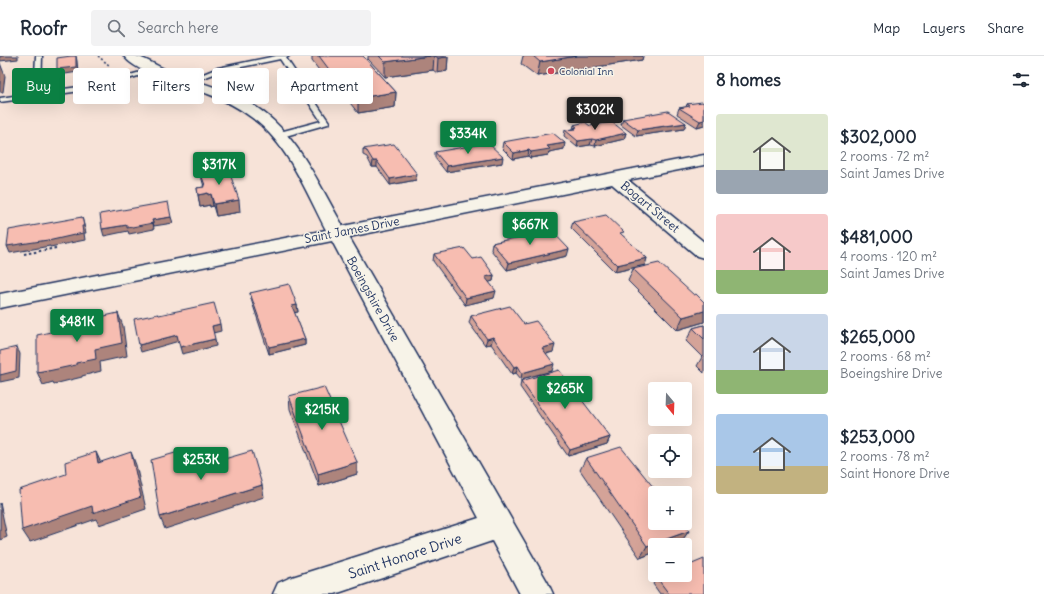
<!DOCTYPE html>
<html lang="en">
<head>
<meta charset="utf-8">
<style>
	body { margin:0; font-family:Delius,sans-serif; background:#f2f2f3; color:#1f2937; height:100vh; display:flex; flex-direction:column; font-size:15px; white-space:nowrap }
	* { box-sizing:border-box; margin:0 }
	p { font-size:13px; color:#747a83 }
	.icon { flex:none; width:22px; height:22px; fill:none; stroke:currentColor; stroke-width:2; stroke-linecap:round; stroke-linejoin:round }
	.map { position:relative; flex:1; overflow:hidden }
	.side { display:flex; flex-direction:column; background:#fff; width:340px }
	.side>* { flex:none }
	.banner { position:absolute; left:12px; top:12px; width:380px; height:36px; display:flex; gap:8px }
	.needle { width:26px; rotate:161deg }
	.fabs { position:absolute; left:648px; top:326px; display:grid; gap:8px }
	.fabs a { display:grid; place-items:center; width:44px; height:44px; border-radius:4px; background:#fff; box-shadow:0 4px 16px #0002; font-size:20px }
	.price { position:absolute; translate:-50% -34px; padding:0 9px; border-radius:4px; background:#0b8043; color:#fff; font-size:13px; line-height:26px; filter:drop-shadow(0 1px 2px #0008) }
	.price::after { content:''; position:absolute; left:50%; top:24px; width:12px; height:9px; margin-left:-6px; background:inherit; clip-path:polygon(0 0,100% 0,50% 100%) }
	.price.current { background:#222; color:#fff }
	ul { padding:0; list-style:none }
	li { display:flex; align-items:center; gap:12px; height:100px; padding:0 12px }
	li span { display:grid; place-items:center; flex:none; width:112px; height:80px; border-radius:4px; color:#555 }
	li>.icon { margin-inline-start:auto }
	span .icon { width:48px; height:48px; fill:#fffc; stroke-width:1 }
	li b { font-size:17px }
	h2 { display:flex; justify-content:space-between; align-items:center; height:48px; padding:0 12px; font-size:17px }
	.chip { padding:0 14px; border-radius:4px; background:#fff; box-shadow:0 4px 16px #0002; font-size:14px; line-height:36px }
	.chip.current { background:#0b8043; color:#fff }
	header { display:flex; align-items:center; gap:24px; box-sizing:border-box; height:56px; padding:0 20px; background:#fff; border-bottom:1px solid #e0e1e3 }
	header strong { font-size:19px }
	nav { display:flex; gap:22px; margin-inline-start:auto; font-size:14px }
	.search { width:280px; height:36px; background:#f2f2f3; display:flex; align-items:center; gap:10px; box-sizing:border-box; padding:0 14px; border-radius:4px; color:#747a83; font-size:15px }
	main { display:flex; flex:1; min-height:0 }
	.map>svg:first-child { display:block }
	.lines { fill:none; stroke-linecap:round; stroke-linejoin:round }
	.lane-casing { stroke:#1b2f5e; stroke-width:3 }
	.street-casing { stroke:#1b2f5e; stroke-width:3 }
	.path-far1 { stroke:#1b2f5e; stroke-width:1.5; stroke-dasharray:2 2; stroke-linecap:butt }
	.path { stroke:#1b2f5e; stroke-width:2; stroke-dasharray:2.5 2.5; stroke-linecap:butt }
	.lane { fill:#f7f3e8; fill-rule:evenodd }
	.street { fill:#f7f3e8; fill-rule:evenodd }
	.wall { fill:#d4a398; stroke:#1b2f5e }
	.shaded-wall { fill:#ad847c; stroke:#1b2f5e }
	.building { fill:#f7bdb1; stroke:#1b2f5e }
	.poi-dot { fill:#d1495b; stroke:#f7f3e8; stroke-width:1.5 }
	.labels { text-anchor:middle; stroke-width:3; stroke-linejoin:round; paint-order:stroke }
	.far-poi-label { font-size:10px; fill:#1b2f5e; stroke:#f7f3e8; text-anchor:start }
	.street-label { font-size:12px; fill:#1b2f5e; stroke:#f7f3e8 }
	.near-street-label { font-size:14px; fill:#1b2f5e; stroke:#f7f3e8 }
</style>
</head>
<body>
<header>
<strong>Roofr</strong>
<div class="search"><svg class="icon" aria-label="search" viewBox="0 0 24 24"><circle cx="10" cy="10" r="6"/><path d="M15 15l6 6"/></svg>Search here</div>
<nav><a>Map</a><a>Layers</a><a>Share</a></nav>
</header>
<main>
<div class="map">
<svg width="704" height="538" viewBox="0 0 704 538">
	<rect width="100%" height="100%" fill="#f7e3d8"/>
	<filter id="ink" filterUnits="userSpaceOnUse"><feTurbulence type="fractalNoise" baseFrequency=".025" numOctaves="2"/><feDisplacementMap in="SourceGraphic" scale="8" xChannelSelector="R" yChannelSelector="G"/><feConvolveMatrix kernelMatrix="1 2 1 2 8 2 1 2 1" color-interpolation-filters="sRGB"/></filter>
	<g filter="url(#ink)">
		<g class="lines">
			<g class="lane-casing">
				<path id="lane" d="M36 0H42L41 36 94 29 155 12 158 14 95 33 0 46V42L34 37Z
					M276 0H289L286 2 329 66 328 68 282 81H276V77L321 65 280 3 222 15 187 28 184 26 218 12Z"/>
			</g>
			<g class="street-casing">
				<path id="street" d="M124 0C127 0 132 0 136 0 147 3 164 14 177 19 202 27 228 34 251 48 296 74 318 127 343 170L704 99V109L628 124 704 186V202L697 200 612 128 349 181 548 527 553 538H520L492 485 335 538H273L278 527 289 522 479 462 332 185 0 252V238L326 174C306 136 287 86 251 61 238 51 224 44 208 38 188 31 135 17 124 0Z"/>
			</g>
			<path class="path-far1" d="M98 0 110 10"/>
			<path class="path" d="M24 198 56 192"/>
			<use href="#lane" class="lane"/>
			<use href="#street" class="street"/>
		</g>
		<path class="wall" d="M312 0H363L396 36 395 51 358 57 343 38 338 39 312 5Z
			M368 0H447L448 1 447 15 437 17 433 14 385 21 368 3Z
			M523 0H643L642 4 537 20 521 8Z
			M704 47V69L697 71 677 58 679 52 686 51 687 48Z
			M623 63 686 67 684 73 636 80 621 69Z
			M574 69 590 70 626 77 624 83 595 90 590 89 577 91 564 80 565 74 573 73Z
			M503 86 564 93 549 96 548 99 530 102 528 100 513 103 502 92Z
			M363 93 416 124 390 129 377 111H372L367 101 363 99Z
			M435 96 502 107 446 116 435 102Z
			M200 116 240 156 216 160 213 150 210 151V149L200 151 197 132 204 131Z
			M573 166 623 180 647 202 645 209 615 216 571 172Z
			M522 177 567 200 507 214 491 194 492 187 522 181Z
			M434 198 473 203 494 219 493 225 489 226 494 242 465 249 433 205Z
			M633 213 694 239 704 246V266L677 274 628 225Z
			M250 237 297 249 298 256H294L305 283V289L269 298 251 243Z
			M471 260 524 268 553 296 546 298 552 315 521 323 516 317 512 318 491 288 485 289 469 267Z
			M704 269V317L697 310 702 301 686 285 693 272Z
			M521 325 610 381 607 388 568 400 520 331Z
			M289 340 357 418 319 430 290 353Z
			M586 402 689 475 680 487 655 489V496L640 502 580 414Z
			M657 522 704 538H660L653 528Z"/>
		<path class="shaded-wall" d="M0 0H18V3L0 5Z
			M76 0 77 5 78 16 59 19 57 13Z
			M430 0H434L433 14 385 21V6Z
			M577 0H643L642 4 537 20 540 6Z
			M448 1 447 15 437 17 438 2Z
			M0 7 5 20 3 36H0Z
			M343 23V38L338 39 337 24Z
			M396 36 395 51 358 57V42Z
			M704 64V69L697 71 700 65Z
			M686 67 684 73 636 80 638 74Z
			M626 77 624 83 595 90 596 84Z
			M592 83 590 89 577 91 578 85Z
			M565 87 564 93 549 96 548 99 530 102 531 96 547 90Z
			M529 94 528 100 513 103 514 97Z
			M503 101 502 107 446 116 447 110Z
			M373 105H377V111H372Z
			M417 118 416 124 390 129V123Z
			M208 137 211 138 213 150 210 151V149L200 151 198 139Z
			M239 144 240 156 216 160 214 148Z
			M82 161 86 177H84L85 184 50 191V190L10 197 7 190Z
			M171 161 173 167 154 170 152 164Z
			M153 167 154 173 129 178 128 175 104 180 102 173 127 169Z
			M569 193 567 200 507 214 509 207Z
			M647 202 645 209 615 216 617 209Z
			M494 219 493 225 484 228 485 221Z
			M496 235 494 242 465 249 466 242Z
			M297 249 298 256 292 257V250Z
			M704 255V266L677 274 683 261Z
			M118 257 123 270 127 300 100 306 101 315 82 320V321L54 328 53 326 43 329 37 316 76 307 95 293Z
			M220 268 221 275 213 277 212 270Z
			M177 279 179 285 141 296 139 289Z
			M493 281 491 288 485 289 487 283Z
			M215 283 216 290 182 298 180 291Z
			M305 283V289L269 298V291Z
			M555 289 553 296 540 299 542 292Z
			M17 291 20 298 19 322 0 326V319Z
			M554 308 552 315 521 323 522 317Z
			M518 310 516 317 512 318 514 311Z
			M610 381 607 388 568 400 570 394Z
			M182 395 186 408 190 426 186 414Z
			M96 396 102 409 98 407Z
			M131 396 136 409 146 453 99 469 96 463 30 486 22 474Z
			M357 406V418L319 430 318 418Z
			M262 429 264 441 165 473 160 461Z
			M0 447 7 481 0 484Z
			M689 475 680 487 674 489H655V496L640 502 647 490Z"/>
		<path class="building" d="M71 0H76V11L57 13V2Z
			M319 0H363L396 36 358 42 343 23 337 24Z
			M379 0H430L385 6Z
			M435 0H447L448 1 438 2Z
			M533 0H577L540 6Z
			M702 46 704 47V64L700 65 679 52 690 50 687 48Z
			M668 55 686 67 638 74 623 63Z
			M585 66 590 70 612 66 626 77 596 84 592 83 578 85 565 74 576 73 574 72 577 71 574 69Z
			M553 77 565 87 547 90 550 93 531 96 529 94 514 97 503 86Z
			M488 87 503 101 447 110 435 96Z
			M394 88 417 118 390 123 377 105H373L367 95 363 93Z
			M228 112 239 144 214 148 211 138 208 139V137L198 139 197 132 204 131 203 129H205L200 116Z
			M168 146 171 161 152 164 153 167 127 172V169L102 173 100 158Z
			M606 159 624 176 620 177 647 202 617 209 573 166Z
			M82 161 84 170H82L83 177 48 185V184L7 190 9 174Z
			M549 172 569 193 509 207 492 187 525 180 522 177Z
			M464 192 473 203 481 201 494 219 485 221 496 235 466 242 434 198Z
			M659 207 694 239 696 238 704 246V255L683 261 633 213Z
			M289 228 297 249 292 250 305 283 269 291 250 237Z
			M214 247 220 268 212 270 215 283 180 291 177 279 139 289 134 263 158 258 159 259Z
			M510 250 524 268 536 265 555 289 542 292 554 308 522 317 518 310 514 311 493 281 487 283 471 260Z
			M118 257 122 287 95 293 96 303 76 307V309L48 315V314L37 316V279L83 269 82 265Z
			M704 269V283L693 272Z
			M17 291 16 315 0 319V295Z
			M559 314 610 381 570 394 521 325Z
			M324 331 357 406 318 418 289 340Z
			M621 391 658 437H655V467H683L689 475 647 490 586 402Z
			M182 395 186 414 252 395 262 429 160 461 151 404Z
			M96 396 98 407 131 396 141 441 93 457 92 450 22 474 19 434 66 418 65 406Z
			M704 503V538H669L657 522 665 519H685V511Z"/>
	</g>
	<circle class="poi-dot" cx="551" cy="15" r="4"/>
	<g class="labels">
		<g class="far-poi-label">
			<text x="559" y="19">Colonial Inn</text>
		</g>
		<g class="street-label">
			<text transform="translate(650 151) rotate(40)" y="4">Bogart Street</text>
			<text transform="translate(352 174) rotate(-11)" y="4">Saint James Drive</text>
			<text transform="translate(373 243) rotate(61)" y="4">Boeingshire Drive</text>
		</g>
		<g class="near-street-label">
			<text transform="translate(405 500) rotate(-18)" y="5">Saint Honore Drive</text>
		</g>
	</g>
</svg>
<div class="fabs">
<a><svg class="needle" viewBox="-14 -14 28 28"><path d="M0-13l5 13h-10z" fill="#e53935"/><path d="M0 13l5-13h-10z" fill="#747a83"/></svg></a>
<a><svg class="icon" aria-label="locate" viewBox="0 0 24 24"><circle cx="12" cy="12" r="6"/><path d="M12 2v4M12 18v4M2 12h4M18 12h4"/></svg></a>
<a>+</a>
<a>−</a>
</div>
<b class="price current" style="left:595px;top:75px">$302K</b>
<b class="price" style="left:468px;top:99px">$334K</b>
<b class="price" style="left:219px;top:130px">$317K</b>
<b class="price" style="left:530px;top:190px">$667K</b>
<b class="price" style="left:77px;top:287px">$481K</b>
<b class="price" style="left:565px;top:354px">$265K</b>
<b class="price" style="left:322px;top:375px">$215K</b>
<b class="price" style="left:201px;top:425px">$253K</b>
<div class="banner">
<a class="chip current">Buy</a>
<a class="chip">Rent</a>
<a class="chip">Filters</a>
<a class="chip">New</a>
<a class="chip">Apartment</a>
</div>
</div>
<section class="side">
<h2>8 homes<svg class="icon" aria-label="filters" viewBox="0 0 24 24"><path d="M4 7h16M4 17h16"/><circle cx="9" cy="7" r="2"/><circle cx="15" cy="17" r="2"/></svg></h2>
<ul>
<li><span style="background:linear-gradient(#dfe7d0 70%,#9aa5b1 0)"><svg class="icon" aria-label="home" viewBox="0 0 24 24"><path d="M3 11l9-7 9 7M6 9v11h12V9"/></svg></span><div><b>$302,000</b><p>2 rooms · 72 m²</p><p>Saint James Drive</p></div></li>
<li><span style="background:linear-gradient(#f6c9c9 70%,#8fb573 0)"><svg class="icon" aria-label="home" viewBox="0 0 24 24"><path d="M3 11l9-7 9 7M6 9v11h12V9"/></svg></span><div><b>$481,000</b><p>4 rooms · 120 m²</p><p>Saint James Drive</p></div></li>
<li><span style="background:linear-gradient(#c9d6e8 70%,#8fb573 0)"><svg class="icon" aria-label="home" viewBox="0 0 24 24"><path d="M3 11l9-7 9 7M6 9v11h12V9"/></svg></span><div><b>$265,000</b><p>2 rooms · 68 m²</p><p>Boeingshire Drive</p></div></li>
<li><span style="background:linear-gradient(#a9c7e8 65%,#c2b280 0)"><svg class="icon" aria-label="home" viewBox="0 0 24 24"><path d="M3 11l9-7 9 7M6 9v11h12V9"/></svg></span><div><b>$253,000</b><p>2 rooms · 78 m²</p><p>Saint Honore Drive</p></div></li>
</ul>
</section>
</main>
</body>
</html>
